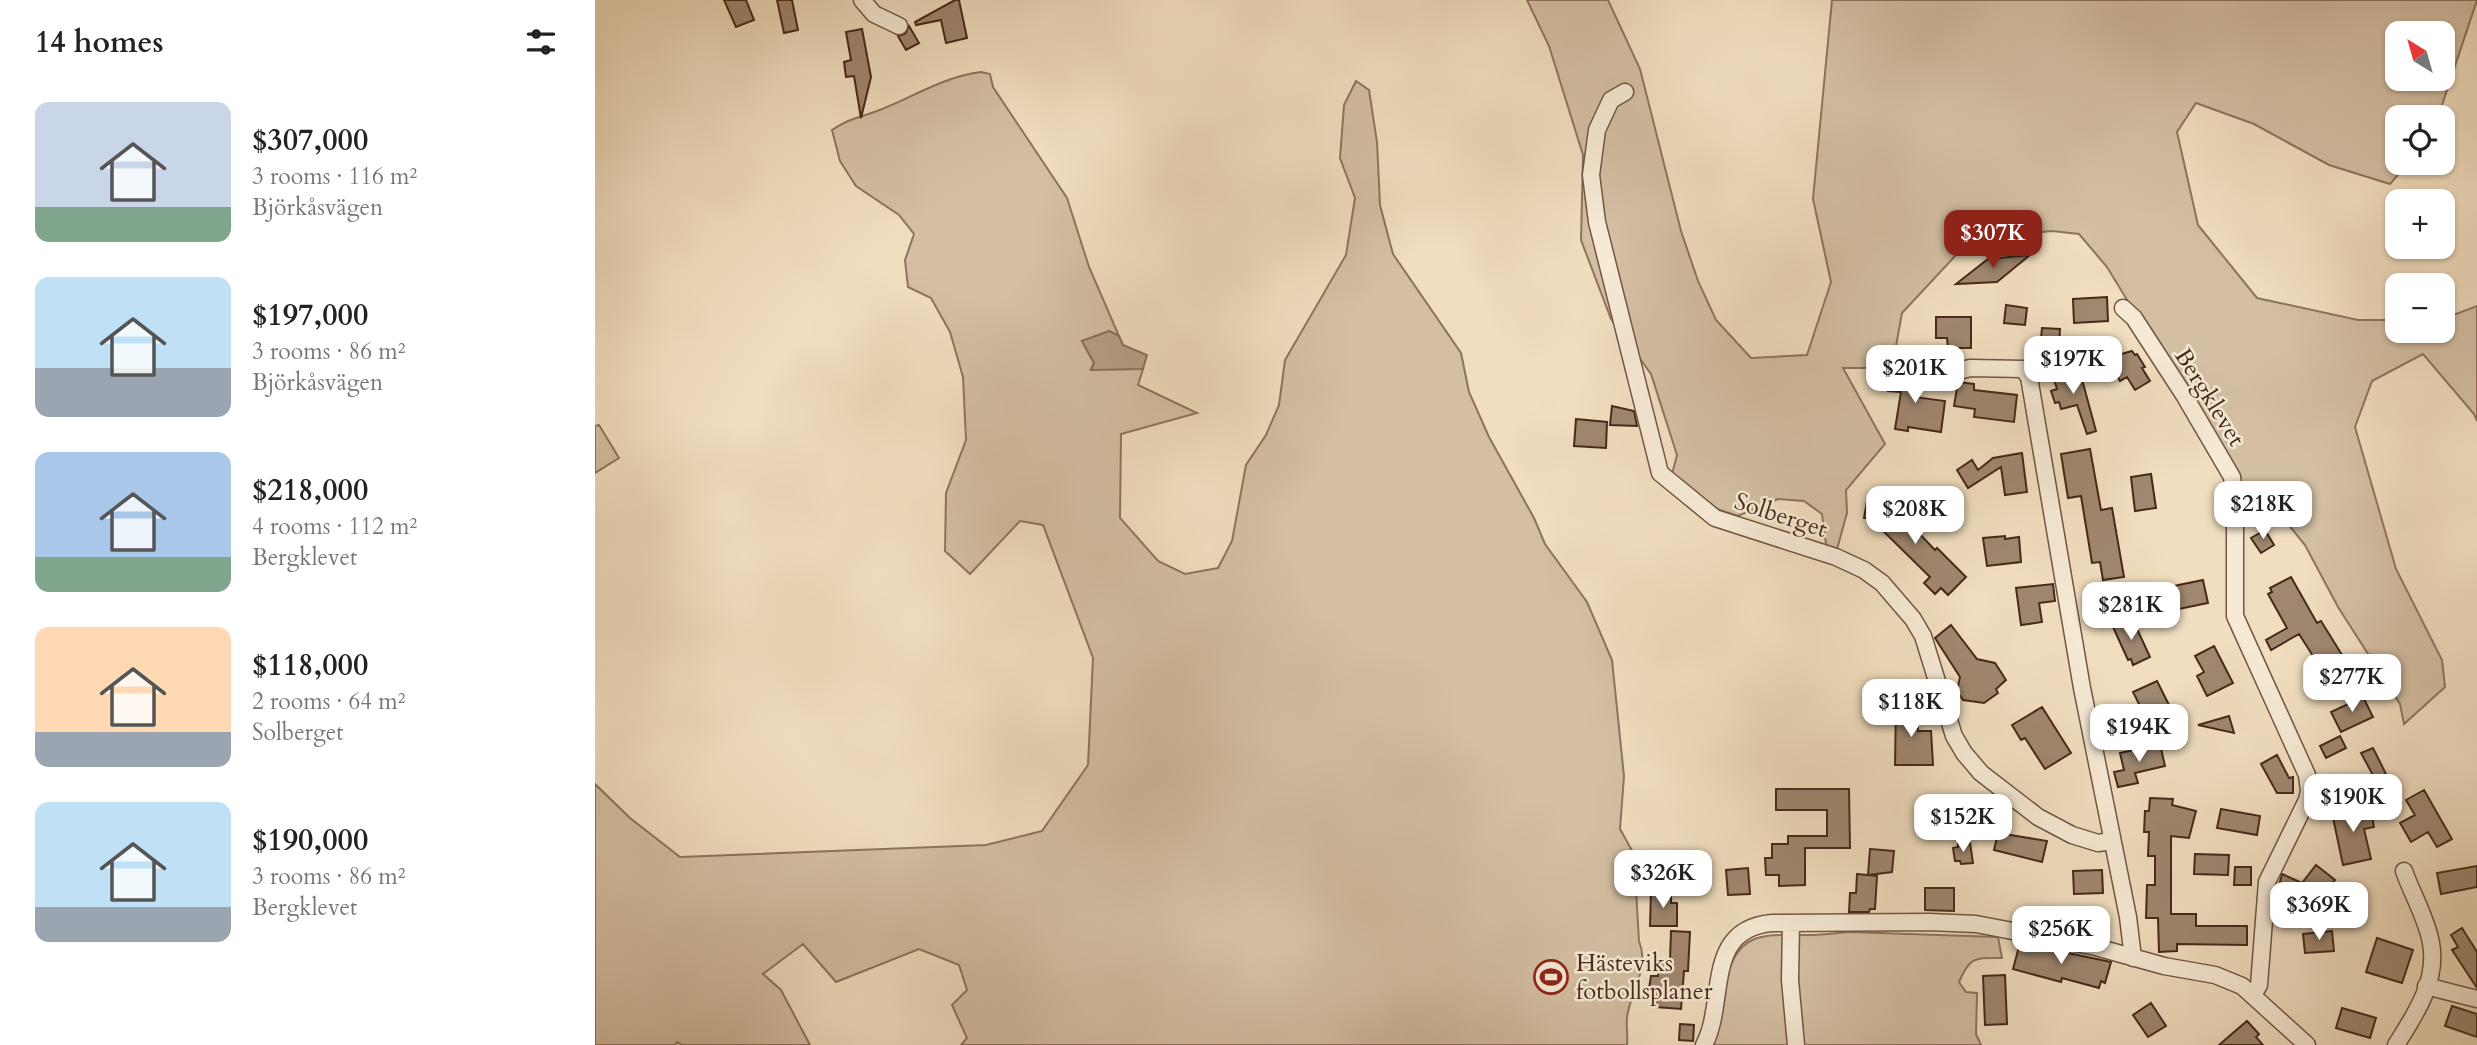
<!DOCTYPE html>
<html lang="en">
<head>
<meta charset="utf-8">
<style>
	body { margin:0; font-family:Cardo,serif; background:#f2f2f2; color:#222; height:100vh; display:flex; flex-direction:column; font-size:26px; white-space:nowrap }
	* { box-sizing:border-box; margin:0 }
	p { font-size:23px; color:#767676 }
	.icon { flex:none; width:38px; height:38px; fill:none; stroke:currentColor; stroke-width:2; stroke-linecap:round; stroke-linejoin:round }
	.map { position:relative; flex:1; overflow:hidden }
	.side { display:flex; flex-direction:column; background:#fff; width:595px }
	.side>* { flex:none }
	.needle { width:46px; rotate:323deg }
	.buttons { position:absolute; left:1790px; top:21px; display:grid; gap:14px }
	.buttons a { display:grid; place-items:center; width:70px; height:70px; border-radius:14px; background:#fff; box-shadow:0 2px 5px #0004; font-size:35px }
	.price { position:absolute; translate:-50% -60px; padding:0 16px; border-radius:14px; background:#fff; color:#222; font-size:23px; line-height:46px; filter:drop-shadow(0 2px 4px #0008) }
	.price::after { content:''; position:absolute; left:50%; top:42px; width:21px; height:16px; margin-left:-10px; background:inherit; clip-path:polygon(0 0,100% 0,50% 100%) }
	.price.current { background:#8f2418; color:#fff }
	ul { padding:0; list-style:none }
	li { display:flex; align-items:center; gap:21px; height:175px; padding:0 35px }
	li span { display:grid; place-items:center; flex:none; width:196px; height:140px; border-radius:14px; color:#555 }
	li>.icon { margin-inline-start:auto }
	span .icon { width:84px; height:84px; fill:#fffc; stroke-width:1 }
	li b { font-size:30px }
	h2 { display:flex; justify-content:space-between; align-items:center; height:84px; padding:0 35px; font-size:30px }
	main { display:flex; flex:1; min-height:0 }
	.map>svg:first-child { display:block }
	.green { fill:#d4bfa3; stroke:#8e745e; stroke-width:2; fill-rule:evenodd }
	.water { fill:#b7a087; stroke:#8a705b; stroke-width:2 }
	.building { fill:#9f8770; stroke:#47291a; stroke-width:2 }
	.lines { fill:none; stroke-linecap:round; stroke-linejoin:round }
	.street-casing { stroke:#725643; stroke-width:19 }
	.street { stroke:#f6ead5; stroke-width:16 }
	.labels { text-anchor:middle; stroke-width:5; stroke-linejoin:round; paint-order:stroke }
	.street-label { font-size:24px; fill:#47291a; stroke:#f6ead5 }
	.poi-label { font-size:24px; fill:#47291a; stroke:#f6ead5; text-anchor:start }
</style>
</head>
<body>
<main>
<section class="side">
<h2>14 homes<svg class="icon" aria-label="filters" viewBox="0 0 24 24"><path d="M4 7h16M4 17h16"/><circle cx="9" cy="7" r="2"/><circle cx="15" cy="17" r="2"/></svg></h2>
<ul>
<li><span style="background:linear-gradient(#c9d6e8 75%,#7fa58c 0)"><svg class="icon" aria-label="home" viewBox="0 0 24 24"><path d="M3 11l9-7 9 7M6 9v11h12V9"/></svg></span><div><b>$307,000</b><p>3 rooms · 116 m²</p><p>Björkåsvägen</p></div></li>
<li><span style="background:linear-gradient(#bfe0f5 65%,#9aa5b1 0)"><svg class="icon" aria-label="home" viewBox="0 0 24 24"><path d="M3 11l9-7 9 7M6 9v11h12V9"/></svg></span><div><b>$197,000</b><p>3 rooms · 86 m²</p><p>Björkåsvägen</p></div></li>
<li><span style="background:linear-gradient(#a9c7e8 75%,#7fa58c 0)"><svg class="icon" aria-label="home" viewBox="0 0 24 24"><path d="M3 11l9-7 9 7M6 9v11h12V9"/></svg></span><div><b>$218,000</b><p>4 rooms · 112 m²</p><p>Bergklevet</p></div></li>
<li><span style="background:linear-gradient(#ffd9b3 75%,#9aa5b1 0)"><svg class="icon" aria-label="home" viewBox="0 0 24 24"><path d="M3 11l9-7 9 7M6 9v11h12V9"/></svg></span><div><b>$118,000</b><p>2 rooms · 64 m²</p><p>Solberget</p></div></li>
<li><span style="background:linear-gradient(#bfe0f5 75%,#9aa5b1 0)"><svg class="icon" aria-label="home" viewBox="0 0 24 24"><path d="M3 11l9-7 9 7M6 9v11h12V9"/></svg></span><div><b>$190,000</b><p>3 rooms · 86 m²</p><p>Bergklevet</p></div></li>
</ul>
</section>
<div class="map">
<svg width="1882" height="1045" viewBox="0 0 1882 1045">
	<rect width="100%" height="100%" fill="#f1debf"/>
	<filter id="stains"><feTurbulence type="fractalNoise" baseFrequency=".00286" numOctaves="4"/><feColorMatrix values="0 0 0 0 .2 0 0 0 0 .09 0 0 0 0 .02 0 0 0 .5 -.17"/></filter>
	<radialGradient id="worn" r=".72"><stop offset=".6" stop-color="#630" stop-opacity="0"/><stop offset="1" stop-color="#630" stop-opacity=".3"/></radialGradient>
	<path class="green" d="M932 0H1013L1045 69 1086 231 1103 281 1121 320 1156 358 1212 355 1236 282 1218 199 1237 0H1882L1843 117H1802V163H1813L1795 184 1734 165 1659 124 1601 103 1582 132 1603 225 1662 298 1763 320H1802V331H1848V319L1882 306V421L1879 414 1828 354 1777 381 1760 427 1801 569 1847 660 1850 687 1809 724 1805 704 1743 607 1710 545 1675 502 1643 482 1512 267 1484 234 1457 231 1376 239 1307 313 1297 368H1248L1290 444 1251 490 1252 513 1241 553 1231 544 1227 514 1209 501 1183 499 1143 516 1119 508 1076 478 1082 455 1056 374 1016 319 986 240 988 155 954 46ZM1802 33H1848V79H1802Z
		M386 72 395 74 398 87 472 198 494 267 524 336 514 331 487 341 499 363 496 369H548L543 385 602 413 526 434 525 518 563 561 590 574 623 568 637 541 651 465 671 435 684 405 690 360 751 255 760 198 745 158 749 105 761 81 774 90 782 142 785 205 798 254 866 353 874 392 894 437 939 518 950 544 992 602 1017 660 1029 776 1025 829 1039 854 1044 941C1055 969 1036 989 1032 1017 1031 1026 1033 1036 1032 1045H366L372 1038 357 1005 372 990 364 965 324 949 241 982 208 944 168 974 186 990 215 1045H87L82 1042 80 1045H0V784L35 818 85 857 391 845 447 831 493 765 498 658 448 525 425 521 375 574 350 551 351 493 371 440 368 377 355 332 336 298 313 287 310 260 319 234 304 215 261 186 245 161 237 130C257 117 261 119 282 111 316 98 350 76 386 72Z
		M4 425 24 458 0 473V426Z
		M1254 932 1403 937 1407 958C1380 958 1375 956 1364 982L1371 992 1382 993 1381 1034 1386 1045H1118C1127 1025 1126 1002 1131 980 1143 929 1172 935 1215 935 1228 935 1241 933 1254 932Z"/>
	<path class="water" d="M514 331 524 336 528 345 552 355 548 369 496 370 499 363 487 341Z"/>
	<path class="building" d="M129 0H151L159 20 141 27Z
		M182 0H197L203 30 189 33Z
		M360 0H364L372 38 351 43 346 20 321 25 320 22Z
		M314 26 324 43 311 50 303 36 310 34Z
		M267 29 276 77 266 118 259 76 251 77 249 62 256 60 251 32Z
		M1435 255 1402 282 1361 284 1393 259Z
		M1512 297 1513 321 1479 323 1478 299Z
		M1411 305 1432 308 1430 325 1409 323Z
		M1341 317H1376V348H1353L1352 338H1341Z
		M1447 328 1465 329 1464 349H1445Z
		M1537 351 1540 355 1542 354 1550 367 1547 368 1555 381 1540 390 1532 377 1525 381 1518 368 1524 365 1519 356Z
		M1475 368 1477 375 1485 372 1501 431 1492 434 1482 405 1466 409 1464 402 1460 403 1456 391 1462 389 1457 373Z
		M1294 372 1321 374 1319 397 1350 401 1346 432 1313 427V431L1300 429 1306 392 1293 391Z
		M1363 382 1379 384V390L1422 395 1419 422 1379 417 1380 409 1359 406Z
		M1017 406 1039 411 1042 426 1015 425Z
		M981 419 1012 422 1011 448 979 446Z
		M1495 449 1506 510 1517 508 1529 577 1508 580 1505 562 1497 563 1486 496 1473 498 1466 454Z
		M1427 453 1432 492 1410 495 1406 467 1373 488 1362 470 1377 460 1383 470 1398 458Z
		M1556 474 1561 508 1540 511 1536 477Z
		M1273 496 1292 500 1340 550 1342 548 1371 577 1353 595 1346 588 1340 594 1329 583 1335 577 1276 519 1269 518Z
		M1670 530 1679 545 1666 553 1656 538Z
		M1410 536V539L1424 537 1426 562 1392 566 1388 538Z
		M1696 577 1722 623 1726 621 1760 676 1739 689 1704 634 1676 650 1671 640 1692 628 1673 594 1677 592 1675 588Z
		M1608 580 1613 603 1569 612 1564 589Z
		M1458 584 1460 601 1444 603 1447 622 1426 625 1421 588Z
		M1537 618 1555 657 1538 665 1536 659 1533 660 1518 627Z
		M1356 625 1382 659 1400 663 1411 680 1401 689 1403 693 1389 703 1368 700 1362 691 1365 677 1340 638Z
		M1619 646 1638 683 1612 696 1602 676 1609 672 1600 656Z
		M1562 681 1578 713 1554 724 1538 692Z
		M1768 697 1778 717 1746 732 1736 712Z
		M1322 704 1323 731H1336L1338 765H1300L1301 705Z
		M1447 707 1476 753 1450 769 1430 738 1426 740 1417 725Z
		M1634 716 1639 733 1603 725Z
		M1745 736 1751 748 1731 758 1725 746Z
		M1565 744 1570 766 1540 773 1543 783 1523 787 1519 772 1529 770 1525 753Z
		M1778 748 1791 774 1780 779 1766 753Z
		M1682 755 1694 778 1698 777V793H1682L1666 764Z
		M1181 789H1254L1255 848H1210V885L1184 886V875H1171L1170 858H1177V844H1193V836H1232V810H1181Z
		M1829 790 1857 839 1842 847 1833 832 1816 842 1805 823 1820 815 1811 800Z
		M1555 798 1578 799 1577 805 1601 811 1594 838 1576 836V914H1601V926H1652V945L1582 944V951L1564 952 1563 918H1551L1552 885H1560V856H1553L1554 832H1549L1550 811H1554Z
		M1775 805 1779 827 1769 829 1776 859 1748 865 1737 813Z
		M1626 809 1665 816 1662 835 1622 828Z
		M1403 833 1452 841 1447 862 1399 850Z
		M1375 843 1378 863 1366 864 1365 861H1360L1358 848 1363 847V844Z
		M1275 849 1299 851 1297 872 1273 875Z
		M1600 854 1634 855 1633 875 1599 874Z
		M1721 865 1740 880 1731 891 1735 895 1719 914 1694 894 1692 898 1682 894 1687 874 1707 883Z
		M1882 866V887L1846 894 1842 873Z
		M1640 867H1656V885H1639Z
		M1153 868 1155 894 1133 895 1131 870Z
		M1507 870 1508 893 1479 894 1478 871Z
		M1262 874 1282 876 1280 909H1275L1274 912H1254L1255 893H1261Z
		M1330 888H1359V911L1330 910Z
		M1056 891 1076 892V903H1082V926H1055Z
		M1867 928 1882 952V988L1857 950 1863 947 1856 935Z
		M1076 931 1095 932 1093 971H1089L1086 1009 1061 1007 1063 989 1054 988 1056 976H1063L1065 959 1075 960Z
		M1737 931 1739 951 1710 953 1708 934Z
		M1782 938 1818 950 1807 983 1771 972Z
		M1425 943 1516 962 1510 983 1506 981 1504 988 1467 978 1466 982 1418 969Z
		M1410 975 1412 1024 1390 1025 1388 976Z
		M1556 1003 1571 1026 1553 1037 1538 1015Z
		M1857 1006 1882 1014V1037L1850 1026Z
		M1747 1008 1781 1018 1775 1038 1741 1028Z
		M1652 1021 1664 1034 1661 1037 1668 1045H1624Z
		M1085 1024 1099 1025 1098 1041 1084 1040Z"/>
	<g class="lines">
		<g class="street-casing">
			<path id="street" d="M267 0 279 14 304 26
				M1030 92 1016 100 1002 130 996 175 1002 222 1065 473 1120 518 1241 557 1269 570 1287 583 1318 619 1328 636 1359 736 1369 753 1386 773 1443 817 1477 835 1503 843 1516 841
				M1528 308 1539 318 1589 395 1637 477 1640 503V616L1712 775 1714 791 1712 800 1672 882 1664 985 1658 995
				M1360 372 1375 368 1428 369 1434 377 1487 688 1533 917 1538 958
				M1196 923 1195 980 1201 1045
				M1831 986 1882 999
				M1109 1045C1132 1002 1108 929 1177 923L1334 922 1381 924 1501 947 1569 966 1620 975 1647 986 1712 1045
				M1801 1045C1820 1015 1843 981 1836 943 1832 919 1817 894 1809 871"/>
		</g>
		<use href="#street" class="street"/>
	</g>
	<defs>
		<g id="stadium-ring" transform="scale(1.75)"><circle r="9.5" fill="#f6ead5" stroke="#8f2418" stroke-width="1.5"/><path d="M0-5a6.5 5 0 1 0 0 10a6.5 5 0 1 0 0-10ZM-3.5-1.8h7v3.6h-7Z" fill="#8f2418"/></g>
	</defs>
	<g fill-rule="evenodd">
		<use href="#stadium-ring" x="956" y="977"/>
	</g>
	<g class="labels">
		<g class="street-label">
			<text transform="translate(1615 397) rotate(58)" y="8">Bergklevet</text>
			<text transform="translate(1186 515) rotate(18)" y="8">Solberget</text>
		</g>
		<g class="poi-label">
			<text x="981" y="971">Hästeviks<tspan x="981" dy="28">fotbollsplaner</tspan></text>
		</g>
	</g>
	<rect width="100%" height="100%" filter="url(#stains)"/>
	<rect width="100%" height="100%" fill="url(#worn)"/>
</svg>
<div class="buttons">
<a><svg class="needle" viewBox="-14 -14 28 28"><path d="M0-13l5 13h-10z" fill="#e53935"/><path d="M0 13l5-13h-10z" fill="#767676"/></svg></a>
<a><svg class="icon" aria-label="locate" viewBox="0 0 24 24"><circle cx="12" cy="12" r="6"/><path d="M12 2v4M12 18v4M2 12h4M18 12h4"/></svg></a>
<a>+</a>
<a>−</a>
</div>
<b class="price current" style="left:1398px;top:270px">$307K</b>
<b class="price" style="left:1478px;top:396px">$197K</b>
<b class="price" style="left:1320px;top:405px">$201K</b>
<b class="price" style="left:1668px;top:541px">$218K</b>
<b class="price" style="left:1320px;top:546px">$208K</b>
<b class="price" style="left:1536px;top:642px">$281K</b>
<b class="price" style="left:1757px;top:714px">$277K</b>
<b class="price" style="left:1316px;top:739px">$118K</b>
<b class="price" style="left:1544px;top:764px">$194K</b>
<b class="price" style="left:1758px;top:834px">$190K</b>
<b class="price" style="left:1368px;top:854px">$152K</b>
<b class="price" style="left:1068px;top:910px">$326K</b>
<b class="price" style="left:1724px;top:942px">$369K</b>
<b class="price" style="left:1466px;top:966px">$256K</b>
</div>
</main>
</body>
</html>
